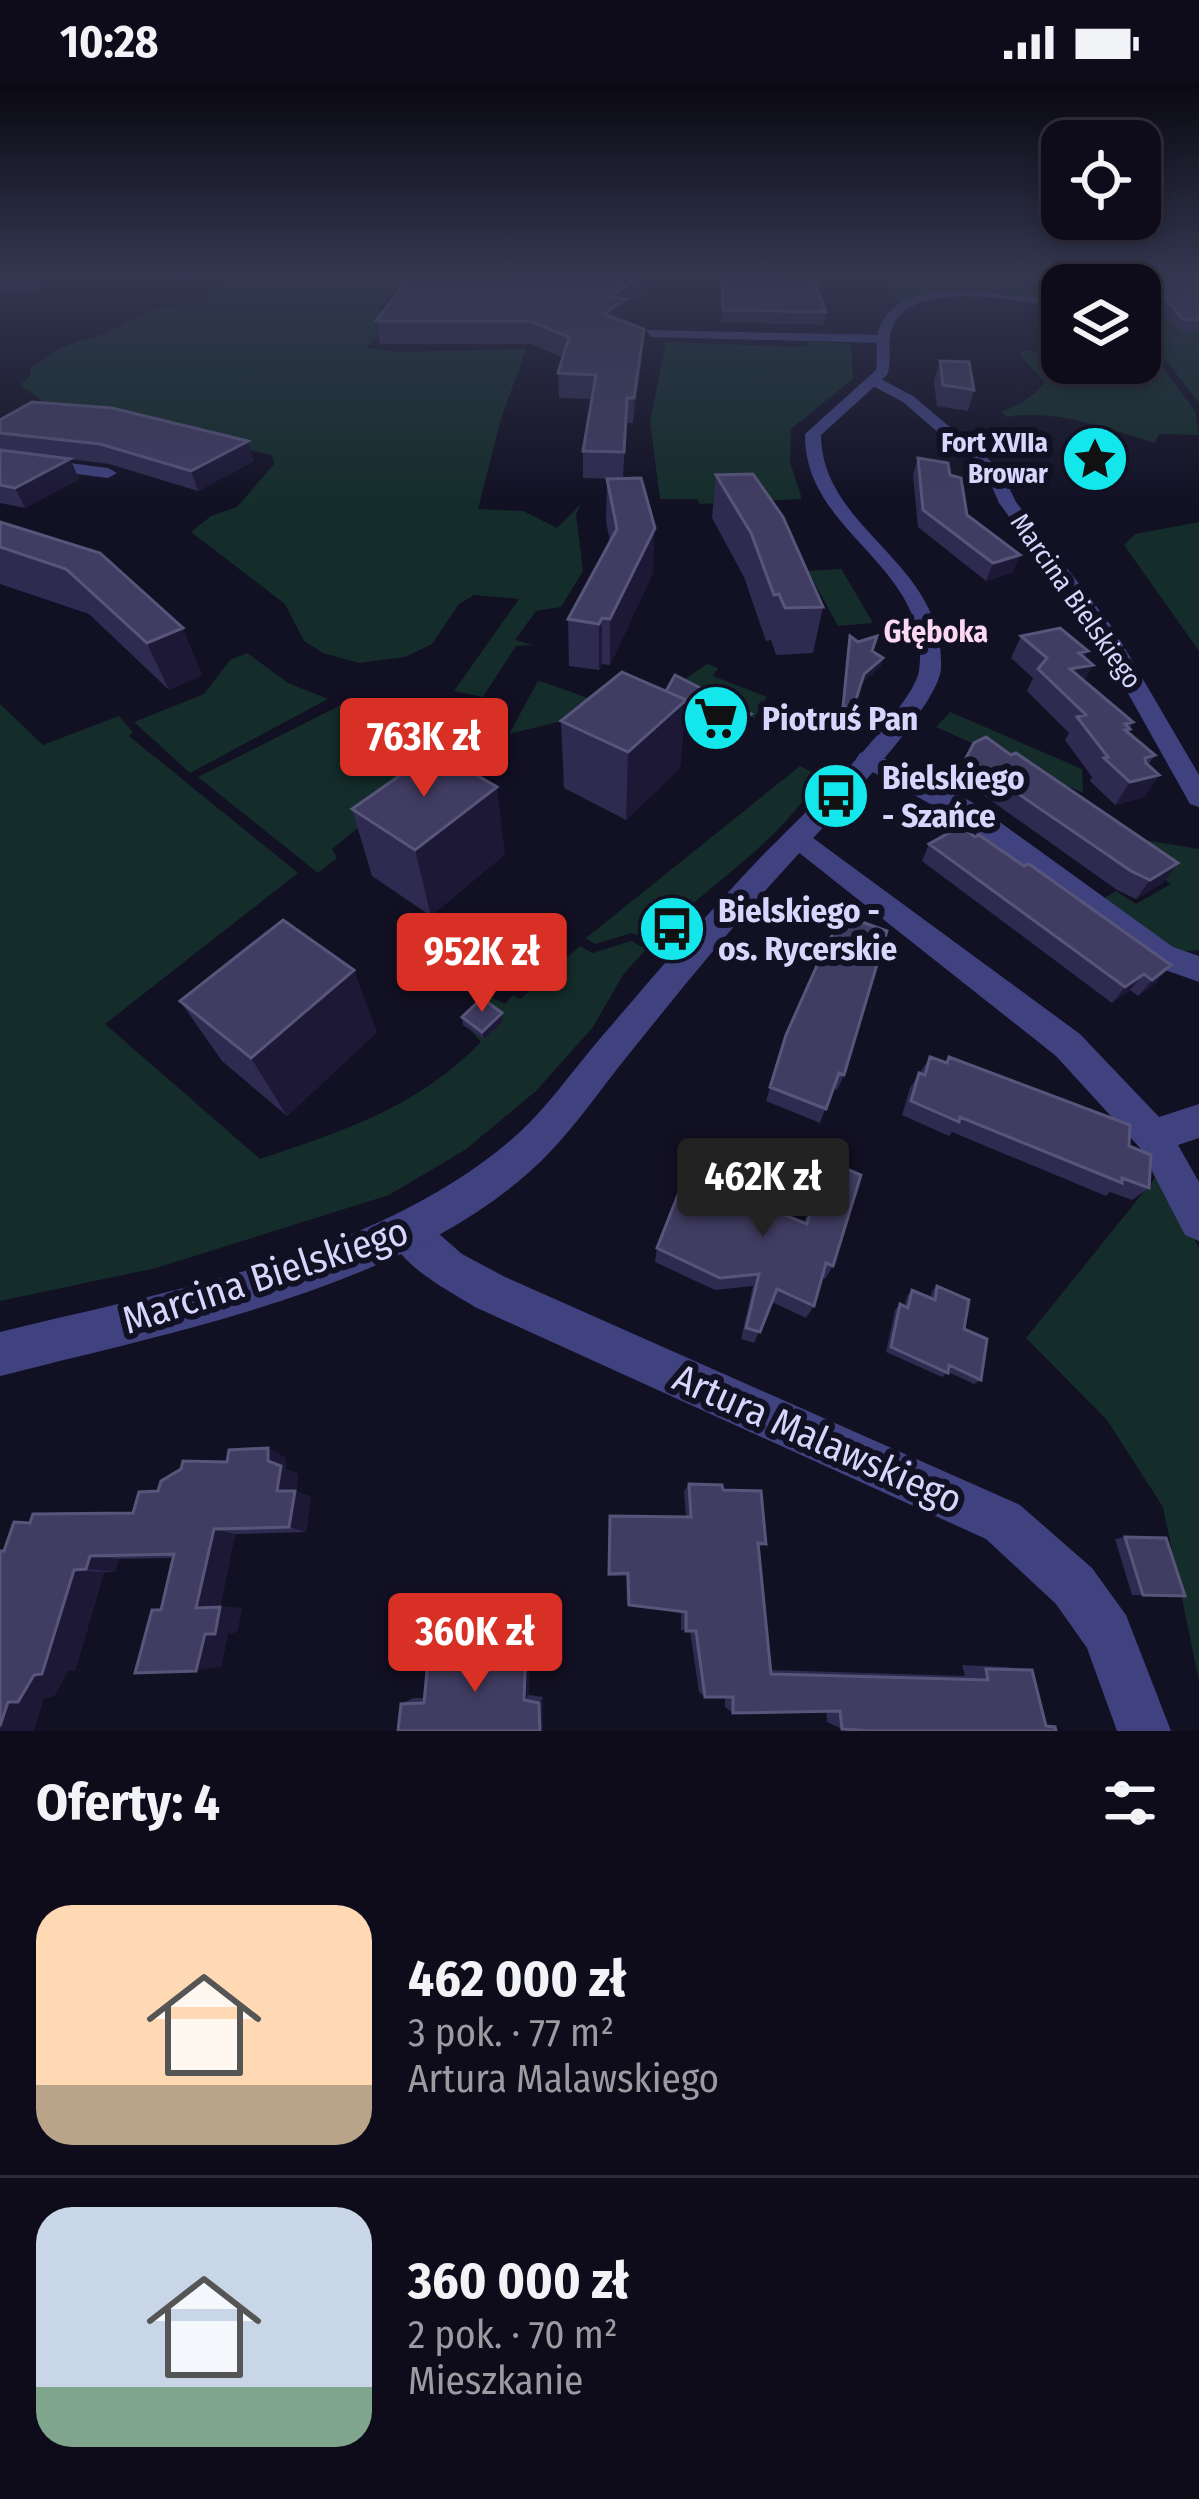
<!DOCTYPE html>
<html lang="pl">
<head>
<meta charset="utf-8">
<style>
	body { margin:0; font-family:"Fira Sans Condensed",sans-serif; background:#1c1a27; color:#f1f3f6; height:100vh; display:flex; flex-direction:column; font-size:45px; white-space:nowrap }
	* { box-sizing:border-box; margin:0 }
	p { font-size:39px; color:#9b9ba2 }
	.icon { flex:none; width:66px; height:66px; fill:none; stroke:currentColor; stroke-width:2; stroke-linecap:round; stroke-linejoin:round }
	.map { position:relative; height:1647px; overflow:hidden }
	.drawer { display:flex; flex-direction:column; background:#0e0c1a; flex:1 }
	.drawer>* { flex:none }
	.buttons { position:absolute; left:1041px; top:36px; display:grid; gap:24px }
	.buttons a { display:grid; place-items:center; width:120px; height:120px; border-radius:24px; background:#0e0c1a; box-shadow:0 6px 18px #0003,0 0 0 3px #2e2c39; font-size:60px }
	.price { position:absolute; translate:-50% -102px; padding:0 27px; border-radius:12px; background:#d93025; color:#fff; font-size:39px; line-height:78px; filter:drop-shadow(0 3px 6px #0008) }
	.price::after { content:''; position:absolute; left:50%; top:72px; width:36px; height:27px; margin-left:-18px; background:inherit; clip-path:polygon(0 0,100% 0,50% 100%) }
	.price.on { background:#222; color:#fff }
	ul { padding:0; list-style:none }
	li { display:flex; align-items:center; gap:36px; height:300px; padding:0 36px }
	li+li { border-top:3px solid #2e2c39 }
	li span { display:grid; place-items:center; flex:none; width:336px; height:240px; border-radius:36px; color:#555 }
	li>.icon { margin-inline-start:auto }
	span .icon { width:144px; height:144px; fill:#fffc; stroke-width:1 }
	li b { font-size:51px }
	h2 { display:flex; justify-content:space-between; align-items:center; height:144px; padding:0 36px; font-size:51px }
	.status { display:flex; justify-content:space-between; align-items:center; height:84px; padding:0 60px; background:#0e0c1a; direction:ltr }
	.status svg { height:33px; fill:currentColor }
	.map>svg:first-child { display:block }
	.green { fill:#142d2a }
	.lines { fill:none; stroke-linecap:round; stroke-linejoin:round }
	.minor { fill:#3f427f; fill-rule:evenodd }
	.tertiary { fill:#3f427f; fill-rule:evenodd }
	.wall { fill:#2f2b50 }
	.shaded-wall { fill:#1c1836 }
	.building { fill:#413d62; stroke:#58557a; stroke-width:3 }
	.labels { text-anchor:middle; stroke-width:12; stroke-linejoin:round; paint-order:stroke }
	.far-poi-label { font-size:27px; font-weight:bold; fill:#d7d6fc; stroke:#121023; text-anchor:end }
	.far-street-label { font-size:27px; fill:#d7d6fc; stroke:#121023 }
	.far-neighbourhood-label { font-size:30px; font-weight:bold; fill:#fcd8f2; stroke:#121023 }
	.poi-label { font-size:33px; font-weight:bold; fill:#d7d6fc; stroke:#121023; text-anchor:start }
	.near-street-label { font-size:39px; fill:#d7d6fc; stroke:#121023 }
</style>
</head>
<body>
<div class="status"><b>10:28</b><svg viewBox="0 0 49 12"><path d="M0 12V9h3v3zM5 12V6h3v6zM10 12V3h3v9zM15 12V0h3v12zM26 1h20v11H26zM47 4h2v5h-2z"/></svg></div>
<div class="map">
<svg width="1199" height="1647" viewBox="0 0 1199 1647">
	<rect width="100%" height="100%" fill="#121023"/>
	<path class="green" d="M230 191H404L405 199 398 207 390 208 380 226 383 231 374 240 380 247 367 264 396 268 526 265 501 335 478 425 523 427 557 444 581 420 576 430 583 487 561 523 536 527 515 556 533 561 516 562 483 613 454 607 519 515 474 511 459 520 432 560 405 573 359 579 323 569 304 557 285 520 191 448 211 432 237 423 274 380 272 371 49 322 20 301 30 292 31 284 60 264 105 249 148 226 200 219Z
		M712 191H1039L1062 201V218L974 205 900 219 882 195 724 196Z
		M1140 212 1199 222 1155 233 1199 227V319L1160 269 1155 273 1195 327 1199 351 1159 350 1155 359C1108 345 1054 324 1006 333L1001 328 1025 317 1045 299 1019 270 1027 266 1056 271 1053 281 1060 290 1069 279H1140Z
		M809 257 851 260 853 295 791 345 790 378 802 415 700 420 697 415H660L650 337 666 258 806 263Z
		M1199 438V567L1124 461 1135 450Z
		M842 485V486L873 539 838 542 808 487Z
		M247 569 288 599 328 615 190 689 134 638 204 610 230 576Z
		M707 580 718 584 713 592 767 613 754 634 682 597Z
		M538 597 543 598 616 624 509 650Z
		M451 615 495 624 471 664 460 661 332 765 337 774 318 789 198 693 349 617Z
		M0 620 43 661 119 632 133 648 129 652 298 789 105 940 260 1075C344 1047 418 1023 481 958L463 938 489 912 505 920 513 911 520 915 580 862 593 869 631 857 646 865 623 891 593 943 536 1007 465 1066 389 1111 156 1184 0 1217Z
		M950 628 1082 685 1083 709 936 643Z
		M800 682 819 692C782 759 706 801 652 858L632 849 595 860 586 854Z
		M1144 756 1199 765V866L1180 868 1098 818 1116 807 1136 820 1171 800 1126 767Z
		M1159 1089 1199 1164V1597L1163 1423 1107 1336 1026 1254Z"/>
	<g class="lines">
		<path class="minor" d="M177 191H190L179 198 173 195Z
			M646 246 885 251 891 255 885 259 651 253Z
			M869 294H879L913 312 1000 385 1016 418 1113 544 1199 691V723L1190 720 1092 545 999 419 987 391 903 318 869 300Z
			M0 370 108 384 117 389 108 394 0 380Z
			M869 667 972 718 1173 863 1199 872V898L1151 881 952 732 860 681 856 675 860 669Z
			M798 743 1080 950 1159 1033 1199 1020V1054L1178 1061 1199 1098V1157L1185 1151 1140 1064 1056 972 788 760 784 753 788 746Z
			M407 1128 421 1134 462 1170 505 1193 1020 1421 1092 1484 1126 1531 1171 1647H1117L1087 1564 1056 1520 986 1455 475 1223C444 1204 402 1183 387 1148L393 1134Z"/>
		<path class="tertiary" d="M1042 191H1058L1079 201H1063Z
			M967 206 1062 217V225C1022 217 911 193 892 244 886 259 893 275 887 291L821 351C822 447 946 478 941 584 939 624 824 742 793 776 735 839 682 904 629 970 602 1003 578 1039 549 1069 421 1202 173 1247 0 1292V1248C173 1205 385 1171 521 1047 549 1021 573 986 598 957 651 895 704 833 761 773 793 741 913 625 919 587 933 481 804 451 805 350L876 286C878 274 875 261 878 248 888 210 935 207 967 206Z"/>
	</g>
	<path class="wall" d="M0 191H48L38 206 3 208 0 202Z
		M1100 191H1174L1183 193 1185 191H1181H1199V248L1178 247 1142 202 1100 197Z
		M722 193 826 228 824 241 722 238Z
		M625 223V238L644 245 643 268 633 339H626L623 395 653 489 610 581 602 580 599 586 569 582 568 535 610 457 606 438 607 395H614L583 394V367L591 315 559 314 558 289 563 274 531 260H380L376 237Z
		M940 277 974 306 968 327 937 322 934 297Z
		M0 336 254 377 198 407 109 380 70 375 79 395 25 424 0 419Z
		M918 374 950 391 967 431 1013 488 986 497 918 443 913 391Z
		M716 391 823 523 813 569 776 571 771 556 766 557 744 493 712 434Z
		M0 438 100 469 202 591 169 606 89 530 0 500Z
		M850 552 872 567 881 582 862 599 850 634 841 632Z
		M1021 552 1088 567 1085 574 1093 581 1084 597 1133 638 1128 648 1155 671 1148 681 1159 691 1144 713 1115 721 1090 697 1092 693 1065 656 1069 649 1027 607 1033 594 1011 574Z
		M666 607 751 630 749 639 729 653 685 629 680 684 626 736 564 704 561 637Z
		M966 674 1164 798 1136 815 1117 806 958 693Z
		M352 725 505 770 431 832 372 792Z
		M929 760 1157 898 1138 912 1130 906 1112 919 922 777Z
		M180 917 377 948 287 1032 222 977Z
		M462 933 503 937 484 955 463 941Z
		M786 951 844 991 837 1006 833 1004 820 1039 766 1017Z
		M930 973 945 979 949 973 1129 1062 1149 1104 1132 1116 1110 1108 1106 1112 952 1048 949 1052 902 1031 910 1004Z
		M826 1076 833 1182 825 1195 822 1194 814 1222 806 1234 772 1218 754 1259 741 1255 753 1202 715 1206 655 1178 657 1164 804 1139 818 1092Z
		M937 1202 964 1245 981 1296 974 1300 948 1288 942 1293 886 1268 895 1226 900 1220 904 1223 907 1212 912 1206 930 1214 932 1207Z
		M285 1373 286 1385 298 1390 296 1407 311 1413 306 1448 235 1450 220 1523 242 1524 237 1548 228 1549 221 1583 161 1526 173 1474 119 1475 115 1488H104L75 1587H68L54 1612 44 1614 33 1647H0L4 1467 30 1439 133 1429 158 1407 227 1378Z
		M689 1400 723 1406 766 1460 759 1463 771 1586 965 1592 962 1581 1006 1583 1032 1586 1045 1640 1055 1643 1056 1647H855L842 1645 827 1638 826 1627 733 1629 725 1623V1613H705L699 1608 690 1547 681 1546V1528L627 1521 626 1492H608L610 1432 686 1433 684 1407Z
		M1125 1453 1185 1512 1132 1511 1115 1455Z
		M530 1559 529 1611 543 1613V1647L401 1620 413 1614H425L428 1576 438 1573H477V1562L485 1560Z"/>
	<path class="shaded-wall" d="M36 191H48L38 206 34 195Z
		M641 191H669L625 223V238L604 230 609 213Z
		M644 245 643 268 633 339 634 314Z
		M248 357 254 377 198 407 191 387Z
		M70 375 79 395 25 424 15 404Z
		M655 444 653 489 610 581V535Z
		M1020 471 1013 488 986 497 993 479Z
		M602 534V580L599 586V540Z
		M183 544 202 591 169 606 147 559Z
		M1088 567 1080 583 1093 581 1081 603 1059 608 1079 569Z
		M883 574 881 582 862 599 850 634 864 590Z
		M686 616 680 684 626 736 628 668Z
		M751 630 749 639 729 653 730 644Z
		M1159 691 1144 713 1115 721 1130 698Z
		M497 703 505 770 431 832 415 766Z
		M1178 779 1164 798 1136 815 1150 796Z
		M1171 881 1157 898 1138 912 1152 896Z
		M354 886 377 948 287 1032 251 974Z
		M1144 890 1130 906 1112 919 1125 903Z
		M502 929 503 937 484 955 482 948Z
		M268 1364 285 1373 286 1385 298 1390 296 1407 311 1413 306 1448 289 1443 268 1377Z
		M214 1445 235 1450 220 1525 196 1524Z
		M90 1472 119 1475 115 1488 86 1485Z
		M74 1486 104 1488 75 1587H68L54 1612 44 1614 33 1647H0L8 1618Z
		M220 1523 242 1524 237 1548 228 1549 221 1583 196 1587 205 1550Z
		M530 1559 529 1611 524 1616 526 1561Z
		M543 1613V1647H540L539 1619Z"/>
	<path class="building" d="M3 191H36L34 195 0 197Z
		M411 191H641L609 213 626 215 604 230 644 245 634 314H627L624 368 583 367 596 291 558 289 569 253 530 237H376Z
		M812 191 826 228 723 226 722 193Z
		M1146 191 1183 193 1199 191V236L1183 235Z
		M940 277 969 278 974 306 943 301Z
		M32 318 112 324 248 357 191 387 100 360 0 349V336Z
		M0 366 70 375 15 404 0 401Z
		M918 374 948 379 950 391 961 394 967 431 1020 471 993 479 923 426Z
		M753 390 783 433 823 523 785 524 779 510 774 511 751 449 716 391Z
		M641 394 655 444 610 535 602 534 599 540 568 535 617 445 607 395Z
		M0 438 100 469 183 544 147 559 66 485 0 463Z
		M1060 544 1088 567 1079 569 1093 581 1070 585 1133 638 1125 640 1130 645 1125 646 1155 671 1145 674 1146 679 1159 691 1130 698 1104 674 1108 673 1077 633 1086 631 1038 585 1047 574 1021 552Z
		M850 552 858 558 877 552 872 567 883 574 864 590 853 625 843 623Z
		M622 588 686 616 628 668 561 637Z
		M675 591 751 630 730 644 686 621V616L666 607Z
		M986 653 1011 671 1016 669 1178 779 1150 796 1131 787 966 674 974 659Z
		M435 667 497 703 415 766 352 725Z
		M961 742 975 753 979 751 1024 782 1029 780 1171 881 1152 896 1144 890 1125 903 929 760Z
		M845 832 887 847 844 991 839 989 826 1025 770 1003 786 951 827 859Z
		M283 836 354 886 251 974 180 917Z
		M482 914 502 929 482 948 462 933Z
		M930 973 947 979 949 973 1130 1041 1129 1062 1151 1071 1149 1104 1122 1094V1099L960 1033 959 1038 911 1017 919 989 925 991Z
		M826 1076 861 1091 833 1182 826 1179 814 1222 777 1205 760 1248 746 1244 759 1190 720 1194 657 1164 681 1103 738 1120 740 1113 807 1140Z
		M937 1202 969 1216 964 1245 987 1255 981 1296 949 1281 948 1289 891 1263 900 1220 908 1224 912 1206 935 1216Z
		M268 1364V1377L281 1382 277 1407H295L289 1443 214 1445 196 1524 220 1523 215 1550H205L196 1587 135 1589 152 1526H161L174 1470 90 1472 86 1485 74 1486 42 1590 34 1591 18 1618H8L0 1642V1467H4L14 1438 30 1439 33 1430 133 1429 139 1408 158 1407 161 1397 181 1385 183 1377 227 1378 229 1366Z
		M689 1400 722 1401 723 1406 761 1407 766 1460 758 1459 771 1590 988 1596 986 1585 1032 1586 1046 1642 1055 1643 1056 1647H871L842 1645 840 1627 733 1629V1613H705L696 1547H686V1528L629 1521 628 1489 609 1490 610 1432 691 1433Z
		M1125 1453 1166 1454 1185 1512 1143 1511Z
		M526 1561 524 1616 539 1619 540 1647H398L401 1620 424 1619 428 1576H477V1562Z"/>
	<linearGradient id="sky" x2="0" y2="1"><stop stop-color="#0a0913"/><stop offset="0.45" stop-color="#333750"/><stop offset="1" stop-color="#333750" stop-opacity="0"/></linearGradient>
	<rect width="1199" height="422" fill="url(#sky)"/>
	<defs>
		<g id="sight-disc" transform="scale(3.45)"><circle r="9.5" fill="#13e7eb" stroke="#121023"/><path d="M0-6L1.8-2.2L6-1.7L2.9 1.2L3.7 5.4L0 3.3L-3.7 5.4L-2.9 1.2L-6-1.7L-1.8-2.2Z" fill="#111"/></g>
		<g id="supermarket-disc" transform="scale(3.45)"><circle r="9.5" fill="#13e7eb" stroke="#121023"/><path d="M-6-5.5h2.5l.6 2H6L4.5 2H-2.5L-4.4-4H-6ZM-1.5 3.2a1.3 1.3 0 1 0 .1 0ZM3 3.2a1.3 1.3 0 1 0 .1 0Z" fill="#111"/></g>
		<g id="bus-disc" transform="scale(3.45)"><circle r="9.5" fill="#13e7eb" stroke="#121023"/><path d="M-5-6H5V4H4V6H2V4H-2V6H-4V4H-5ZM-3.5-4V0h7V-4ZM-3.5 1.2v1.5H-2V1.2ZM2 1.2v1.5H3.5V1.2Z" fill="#111"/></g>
	</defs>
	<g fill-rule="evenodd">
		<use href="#sight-disc" x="1095" y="375"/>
		<use href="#supermarket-disc" x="716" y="634"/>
		<use href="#bus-disc" x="836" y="712"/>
		<use href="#bus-disc" x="672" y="845"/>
	</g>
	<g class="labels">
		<g class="far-poi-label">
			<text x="1048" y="368">Fort XVIIa<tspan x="1048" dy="31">Browar</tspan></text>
		</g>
		<g class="far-street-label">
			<text transform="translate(1076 517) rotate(55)" y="9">Marcina Bielskiego</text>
		</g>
		<g class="far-neighbourhood-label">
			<text x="936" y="558">Głęboka</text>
		</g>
		<g class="poi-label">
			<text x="762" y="646">Piotruś Pan</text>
			<text x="882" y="705">Bielskiego<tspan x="882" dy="38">- Szańce</tspan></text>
			<text x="718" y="838">Bielskiego -<tspan x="718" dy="38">os. Rycerskie</tspan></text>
		</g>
		<g class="near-street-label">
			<text transform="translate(265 1191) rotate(-18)" y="14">Marcina Bielskiego</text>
			<text transform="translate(818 1354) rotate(24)" y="14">Artura Malawskiego</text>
		</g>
	</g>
</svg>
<div class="buttons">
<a><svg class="icon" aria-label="locate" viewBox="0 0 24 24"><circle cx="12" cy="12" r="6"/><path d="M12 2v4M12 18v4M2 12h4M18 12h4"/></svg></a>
<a><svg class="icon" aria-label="layers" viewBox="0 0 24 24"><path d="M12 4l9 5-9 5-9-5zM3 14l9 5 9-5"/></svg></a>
</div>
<b class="price" style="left:424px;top:716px">763K zł</b>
<b class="price" style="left:482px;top:931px">952K zł</b>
<b class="price on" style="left:763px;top:1156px">462K zł</b>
<b class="price" style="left:475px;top:1611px">360K zł</b>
</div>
<section class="drawer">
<h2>Oferty: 4<svg class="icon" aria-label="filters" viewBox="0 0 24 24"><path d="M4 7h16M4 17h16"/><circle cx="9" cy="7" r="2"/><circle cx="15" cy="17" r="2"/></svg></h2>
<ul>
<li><span style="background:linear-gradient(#ffd9b3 75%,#b9a48a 0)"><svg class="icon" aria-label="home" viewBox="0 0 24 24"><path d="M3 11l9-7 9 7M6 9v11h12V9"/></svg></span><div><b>462 000 zł</b><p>3 pok. · 77 m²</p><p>Artura Malawskiego</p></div></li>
<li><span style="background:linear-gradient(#c9d6e8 75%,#7fa58c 0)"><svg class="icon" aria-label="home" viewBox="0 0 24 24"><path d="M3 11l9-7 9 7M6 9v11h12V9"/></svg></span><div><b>360 000 zł</b><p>2 pok. · 70 m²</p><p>Mieszkanie</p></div></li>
</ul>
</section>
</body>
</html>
